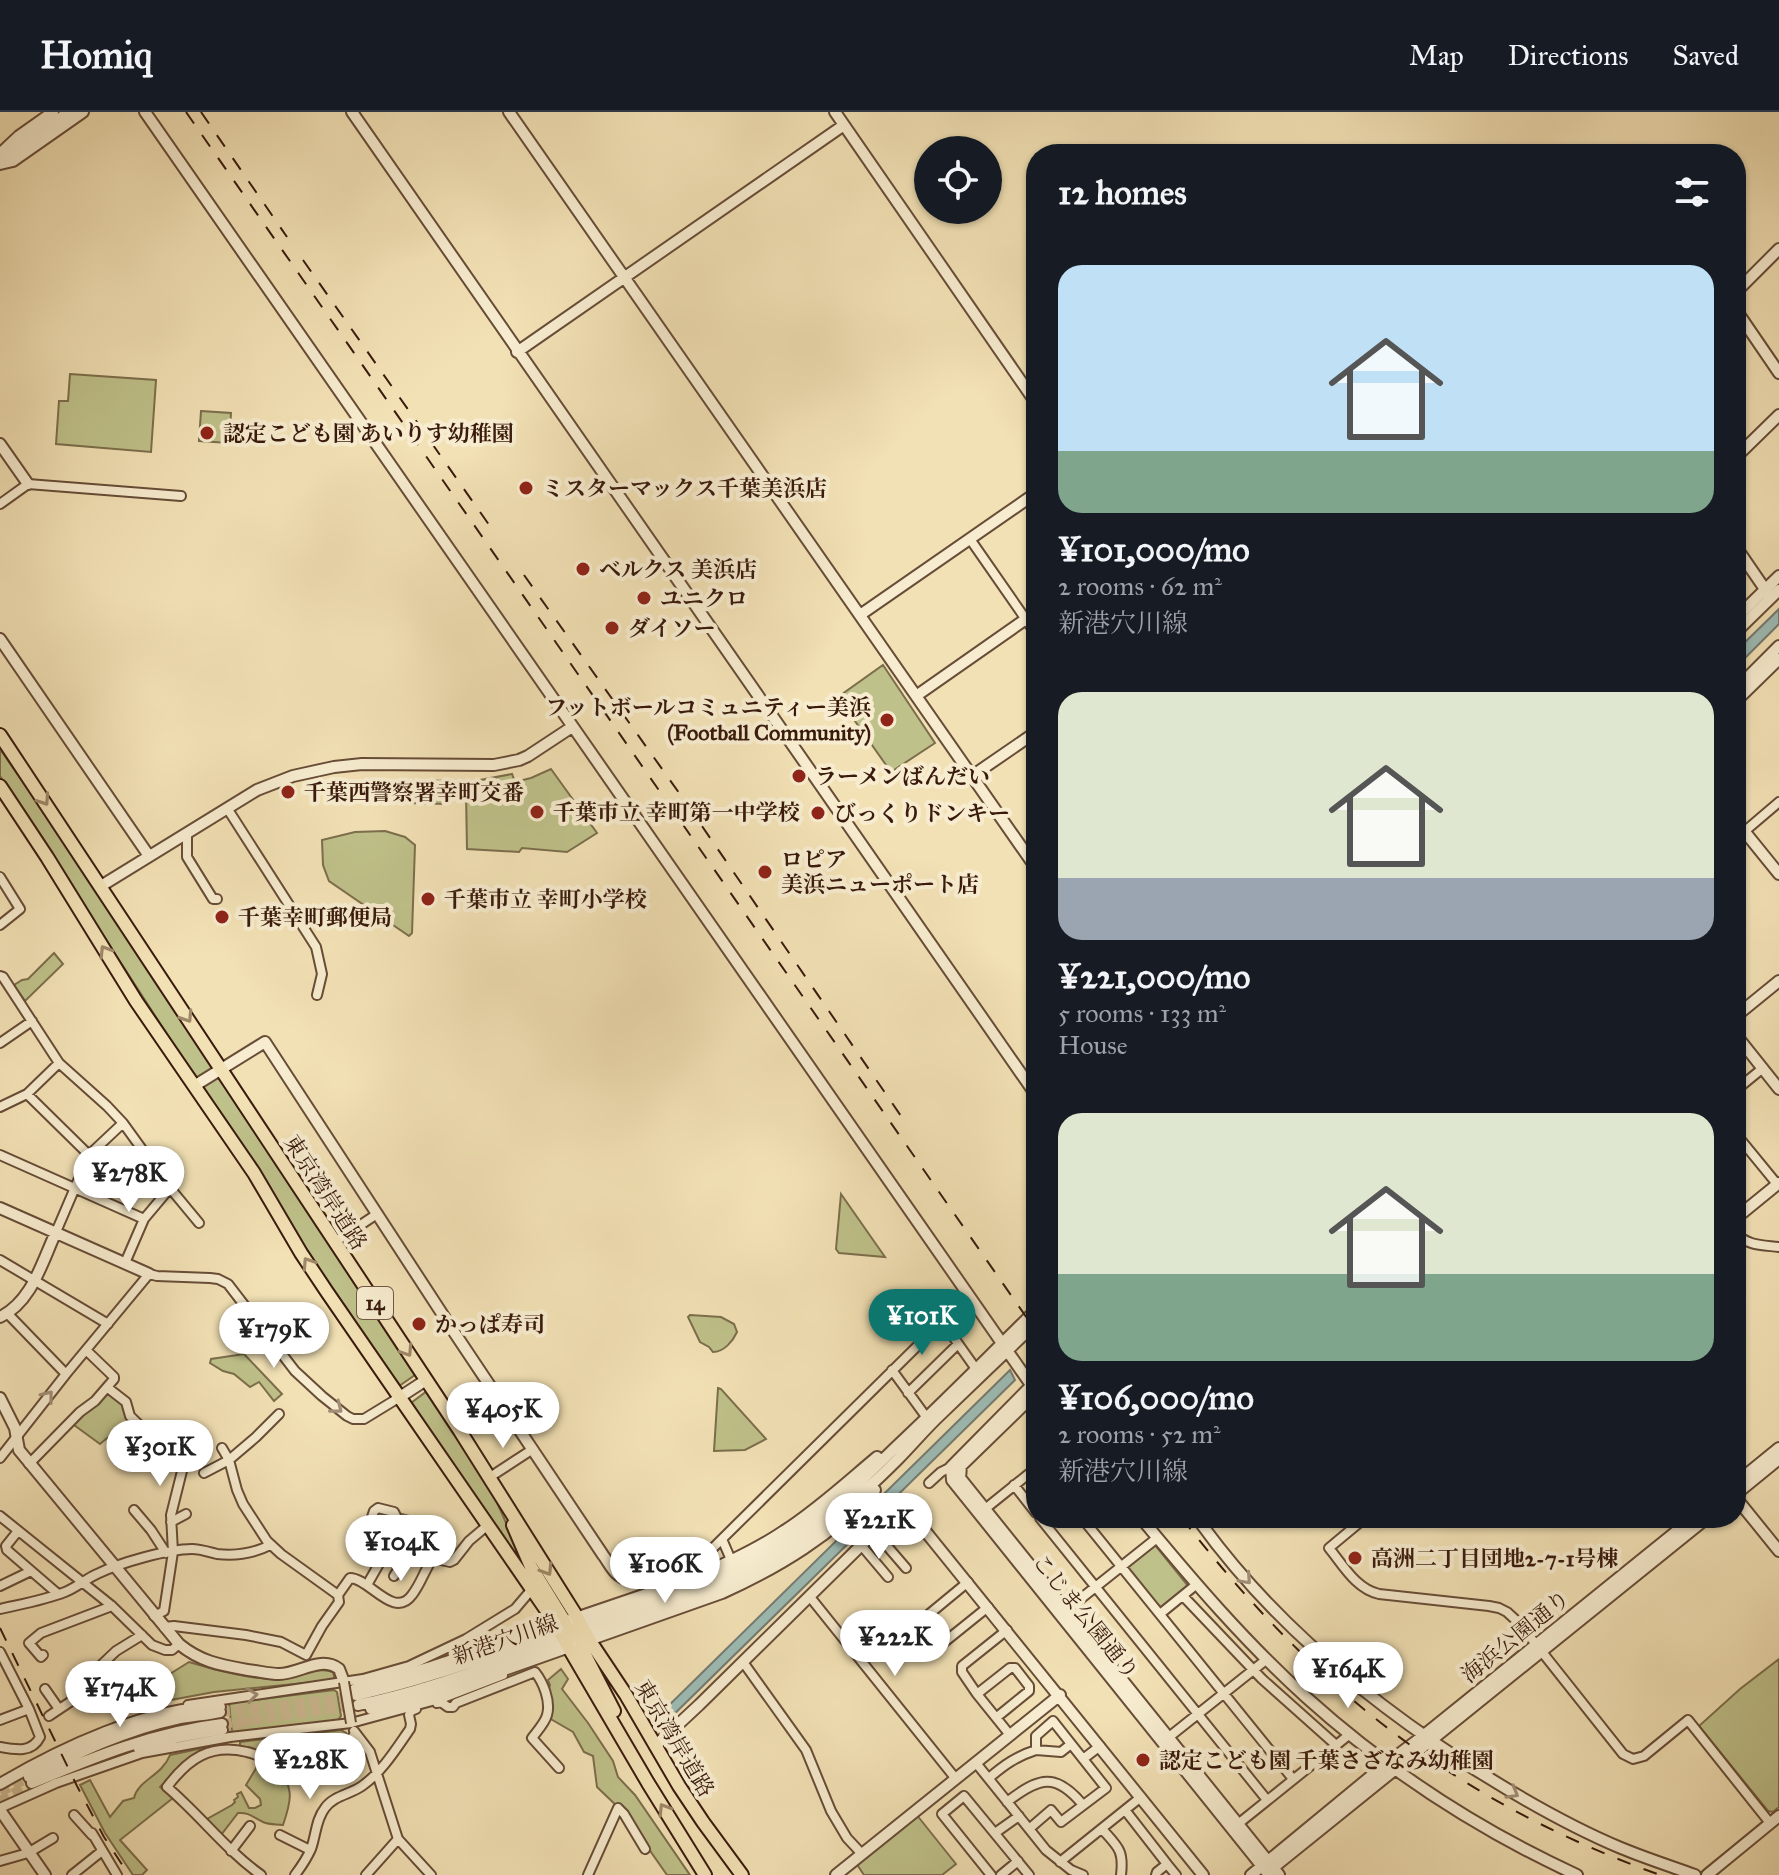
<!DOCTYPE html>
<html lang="en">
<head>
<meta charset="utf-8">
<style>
	body { margin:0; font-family:"IM FELL Great Primer","Noto Serif JP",serif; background:#20242c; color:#f1f3f6; height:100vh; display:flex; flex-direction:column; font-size:30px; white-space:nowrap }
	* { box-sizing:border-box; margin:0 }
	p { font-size:26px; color:#9ea1a6 }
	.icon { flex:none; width:44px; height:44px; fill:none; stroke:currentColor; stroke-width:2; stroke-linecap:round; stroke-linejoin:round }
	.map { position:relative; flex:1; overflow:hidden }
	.side { position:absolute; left:1026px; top:32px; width:720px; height:1384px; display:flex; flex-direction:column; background:#171b24; border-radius:32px; box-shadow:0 2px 6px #0004 }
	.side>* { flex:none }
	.buttons { position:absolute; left:914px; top:24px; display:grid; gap:16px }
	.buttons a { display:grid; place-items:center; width:88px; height:88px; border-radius:50%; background:#171b24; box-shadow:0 2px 6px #0004; font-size:40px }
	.price { position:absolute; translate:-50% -68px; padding:0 18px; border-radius:28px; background:#fff; color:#222; font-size:26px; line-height:52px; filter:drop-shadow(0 2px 4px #0008) }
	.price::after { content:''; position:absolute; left:50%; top:48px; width:24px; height:18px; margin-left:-12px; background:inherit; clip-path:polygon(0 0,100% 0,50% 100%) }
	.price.on { background:#0f766e; color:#fff }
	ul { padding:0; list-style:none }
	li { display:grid; align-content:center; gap:16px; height:424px; padding:0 32px }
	li span { display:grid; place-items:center; height:248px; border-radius:24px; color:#555 }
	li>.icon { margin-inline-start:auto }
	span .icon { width:144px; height:144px; fill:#fffc; stroke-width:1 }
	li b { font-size:34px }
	h2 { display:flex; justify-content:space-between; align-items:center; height:96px; padding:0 32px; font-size:34px }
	header { display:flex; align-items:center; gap:48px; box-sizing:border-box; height:112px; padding:0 40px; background:#171b24; border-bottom:2px solid #363941 }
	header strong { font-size:38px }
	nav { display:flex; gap:44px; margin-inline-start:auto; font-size:28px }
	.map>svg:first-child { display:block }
	.green { fill:#bfc18a; stroke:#7c6e4c; stroke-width:2 }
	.water { fill:#9dbcb5; stroke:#757b72; stroke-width:2 }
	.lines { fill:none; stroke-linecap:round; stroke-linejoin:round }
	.minor-tunnel { stroke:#cdb993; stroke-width:8; stroke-dasharray:8 4; stroke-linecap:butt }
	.tertiary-tunnel { stroke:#cdb993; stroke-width:10; stroke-dasharray:10 5; stroke-linecap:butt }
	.minor-casing { stroke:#674c37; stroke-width:12 }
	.tertiary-casing { stroke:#674c37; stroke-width:14 }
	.trunk-casing { stroke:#391a0d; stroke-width:16 }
	.minor { stroke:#f7eccf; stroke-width:8 }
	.tertiary { stroke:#f7eccf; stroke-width:10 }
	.trunk { stroke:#f2e1b5; stroke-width:12 }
	.rail { stroke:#391a0d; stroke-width:2; stroke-dasharray:14 14; stroke-linecap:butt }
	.minor-bridge-casing { stroke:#674c37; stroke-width:12; stroke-linecap:butt }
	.minor-bridge { stroke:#f7eccf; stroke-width:8 }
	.oneway { stroke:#9f8769 }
	.oneway2 { stroke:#a28e78 }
	.poi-dot { fill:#8f2418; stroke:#f7eccf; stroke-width:3 }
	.labels { text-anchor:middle; stroke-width:8; stroke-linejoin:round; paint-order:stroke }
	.shield { fill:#f7eccf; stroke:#725947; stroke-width:2 }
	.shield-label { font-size:20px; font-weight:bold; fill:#391a0d }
	.poi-label { font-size:22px; font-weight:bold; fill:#391a0d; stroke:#f7eccf; text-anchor:start }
	.street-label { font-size:22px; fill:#391a0d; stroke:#f7eccf }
</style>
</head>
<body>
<header>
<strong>Homiq</strong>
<nav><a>Map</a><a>Directions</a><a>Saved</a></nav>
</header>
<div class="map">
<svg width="1779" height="1763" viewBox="0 0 1779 1763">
	<rect width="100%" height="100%" fill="#f2e1b5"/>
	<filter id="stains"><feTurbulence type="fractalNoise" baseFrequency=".0025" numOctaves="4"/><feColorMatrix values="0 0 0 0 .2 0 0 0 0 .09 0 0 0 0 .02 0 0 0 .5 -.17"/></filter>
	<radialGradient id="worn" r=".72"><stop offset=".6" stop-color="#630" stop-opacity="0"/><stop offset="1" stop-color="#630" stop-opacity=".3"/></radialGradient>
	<path class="green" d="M70 262 156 268 151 340 56 332 59 289H68Z
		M201 299 231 301 229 331 199 329Z
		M883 553 935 631 891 660 838 585Z
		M0 637 89 766 213 956 196 967 0 664Z
		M551 657 597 721 567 740 522 736 519 740 467 737 466 680 475 669 512 662 515 670 531 666Z
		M407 668 448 669 447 692 407 691Z
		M385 719 405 725 415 733 412 821 409 824 329 769 323 753 322 728 355 720Z
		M54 841 63 852 25 889 14 873 22 868 28 867Z
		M218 963 415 1263 399 1274 311 1145 261 1063 202 974Z
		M841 1082 885 1145 839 1141 836 1137Z
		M690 1203 721 1205 734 1212 737 1220C733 1229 724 1240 713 1240L709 1235 700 1230 688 1205Z
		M244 1242 282 1282 274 1289 259 1270 250 1275 234 1262 223 1259 210 1251 211 1247Z
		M718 1276 721 1277 766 1327 745 1338 714 1339Z
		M427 1279 495 1386 527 1458 411 1291Z
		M106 1281H109L125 1294 131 1306 100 1332 74 1313V1310Z
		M402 1402C414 1405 428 1410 438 1418L424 1435 434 1444 428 1448 410 1436 401 1439 389 1431 388 1428Z
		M1155 1433 1189 1475 1163 1496 1158 1495 1128 1458V1455Z
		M1779 1547V1695L1773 1700 1768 1699 1699 1614 1740 1577Z
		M189 1550C214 1558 258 1569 284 1567 301 1565 316 1554 333 1560L335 1568 214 1580 171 1588 133 1599 130 1587Z
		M561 1557 568 1567 562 1577 588 1611 613 1649 618 1665 635 1683 690 1763H667L623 1700 597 1675 593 1644 584 1640 573 1620 549 1606 548 1579 550 1573 548 1568Z
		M334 1578 337 1580 341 1604 337 1609 232 1621 229 1591Z
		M341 1618 346 1621 350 1627 276 1646 240 1636V1630Z
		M203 1636 178 1657 160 1675 173 1686 120 1728 147 1758 142 1763H133L105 1721 80 1673 90 1668 110 1705 123 1689 134 1686C138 1668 162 1664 170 1643Z
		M261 1648 268 1652 277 1650 280 1652C292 1680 293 1684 283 1713 275 1712 270 1713 263 1710 254 1706 249 1700 238 1701L221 1723 207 1707 232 1693 235 1690 234 1688 238 1685 237 1682 241 1680 249 1696H255L261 1693 260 1687 246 1673Z
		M916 1702 956 1752 942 1763H864L856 1751Z"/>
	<path class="water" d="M1779 497V512L1736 555V539Z
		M1010 1258 1015 1268 662 1614 655 1607Z"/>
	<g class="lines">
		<path class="minor-tunnel" d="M223 1618 231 1616 250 1608"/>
		<path class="tertiary-tunnel" d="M220 1600 314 1590 353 1584
			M222 1612 356 1593
			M0 1680 29 1665
			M0 1689 32 1671"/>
		<g class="minor-casing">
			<path id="minor" d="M0 392 28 372 181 384
				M970 427 1036 522
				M227 696 316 835 322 862 317 883
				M1745 719 1779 690
				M187 721V745L213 787H217
				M0 765 20 797 0 813
				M0 864 3 865 59 951 107 994 123 1011 170 1076 199 1111
				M0 931 32 909
				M1736 978 1763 956
				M27 982 89 1043
				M0 995 27 982 59 951
				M1736 1022 1777 1072
				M0 1043 144 1107
				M56 1120 89 1043 123 1011
				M1736 1121C1747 1134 1763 1133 1779 1135
				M335 1130 377 1102
				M0 1148 108 1212
				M125 1151 144 1107 170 1076
				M7 1201 66 1262
				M942 1209 976 1257
				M892 1258 927 1306
				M108 1276 126 1290 130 1304 183 1355 171 1403 173 1440 164 1499 154 1504
				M908 1281 958 1232
				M222 1336 229 1348 237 1378 243 1392 267 1429 281 1442 338 1483
				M0 1346 66 1262 149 1162 157 1164 210 1166 218 1167 228 1172 295 1259 322 1284 347 1304 353 1307H364L400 1285
				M29 1352 80 1300 95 1289 114 1267V1265L86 1238
				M204 1361 229 1348 256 1325 279 1302
				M490 1365 533 1337
				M929 1371 941 1360 951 1355
				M1014 1373 1036 1401
				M985 1397 1036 1356
				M134 1398 151 1418 166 1441
				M0 1404 112 1494 152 1533 165 1538H172L179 1532
				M1040 1406 1267 1688
				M1082 1406 1293 1667
				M1365 1406 1329 1436C1343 1453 1356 1477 1379 1482L1489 1494 1499 1496 1507 1500 1519 1511 1623 1642 1633 1647 1644 1644 1688 1608 1770 1711
				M171 1410 186 1402
				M18 1419 6 1434 7 1438 58 1482
				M875 1420 906 1456
				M722 1427 968 1184
				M861 1433 888 1465
				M388 1436 401 1444 402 1451 394 1464
				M628 1467 699 1450 722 1427 731 1448
				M968 1470 922 1508 921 1514 936 1532H942L988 1495
				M367 1473 388 1436 387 1428 397 1406 394 1400 378 1396 374 1399 367 1420 387 1428
				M0 1474 31 1459
				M1183 1484 1262 1567 1336 1633
				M810 1485 956 1667
				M0 1497C22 1492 45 1488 65 1480 77 1475 86 1467 97 1462 119 1451 168 1437 192 1437 200 1437 209 1440 217 1442 236 1444 253 1442 270 1433
				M1064 1500 1157 1426
				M1160 1502 1197 1472
				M164 1515 174 1514 246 1523 281 1530 306 1543 322 1514 339 1490 338 1483 350 1466C369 1466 394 1508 412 1483 420 1473 424 1460 431 1449L436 1447 450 1450 454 1448 469 1429 488 1413
				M1007 1518 962 1554V1560L977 1582 1010 1623
				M464 1532 474 1529 487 1537
				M0 1540 29 1597 40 1625C32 1641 16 1638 0 1635
				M43 1543 41 1545 29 1531 41 1521 112 1494
				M743 1550 806 1638 831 1699 847 1726 862 1742
				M45 1577 59 1597
				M977 1582 1010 1556H1015L1029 1574V1579L997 1605
				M437 1591 441 1590 448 1595H453L456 1591 535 1560C543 1570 551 1589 547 1603 545 1611 537 1619 532 1626L559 1656
				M188 1593 363 1567 409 1554 466 1527 515 1497 532 1477
				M49 1604 70 1590 95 1559 116 1539 142 1523
				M0 1608 29 1597
				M354 1619 370 1640 398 1727 431 1763
				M1164 1629 1267 1547
				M138 1637 178 1626 223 1618
				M1083 1647 1100 1634
				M976 1651 1046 1738 1071 1758 1083 1763
				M989 1666C1004 1653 1017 1644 1036 1638
				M1007 1690C1039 1665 1056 1660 1083 1693
				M0 1696 56 1671 142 1641 230 1625 351 1611 443 1586 503 1563
				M1125 1698 1167 1752 1157 1760 1156 1763
				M74 1703 92 1723
				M1238 1712 1350 1622
				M1029 1717 1051 1698 1061 1710 1106 1676 1053 1609 1036 1624V1638L1061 1640 1071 1632
				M1102 1717C1118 1735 1124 1738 1121 1763
				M92 1721 117 1763
				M995 1721 1019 1704
				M280 1723 310 1738
				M231 1739 250 1714
				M0 1749 28 1741 53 1726
				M1060 1750 1141 1685
				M1167 1752 1176 1763
				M72 1763 102 1739
				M261 1763C226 1738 200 1703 167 1675 188 1647 210 1631 247 1640 257 1642 267 1649 277 1647 292 1645 303 1634 318 1631 328 1629 339 1633 349 1631L355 1621
				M295 1763C301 1755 307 1746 311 1737 316 1723 316 1707 325 1696 333 1684 351 1682 362 1674 382 1660 396 1637 410 1617L411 1612 409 1603 411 1599 416 1597
				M366 1763 398 1727
				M588 1763 618 1696 624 1702 645 1737
				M991 1763 942 1702 964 1684 1029 1763
				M1001 1763 1018 1749"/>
		</g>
		<g class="tertiary-casing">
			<path id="tertiary" d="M145 0 1036 1280
				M352 0 1036 983
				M509 0 1036 756
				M835 0 1036 291
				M0 42 19 24 53 0
				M0 48 69 0
				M0 52 13 49 83 0
				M1736 180 1779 137
				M1736 198 1779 261
				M517 240 844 13
				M0 332 28 372
				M1736 345 1779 303
				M1736 435 1771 486
				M860 503 1036 381
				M1736 506 1779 464
				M1736 520 1779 478
				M0 527 149 744
				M1736 577 1779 534
				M916 584 1036 500
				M1736 589 1779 547
				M972 664 1036 620
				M1736 709 1779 762
				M101 774 257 678 293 664 334 655 362 652 494 653 519 648 528 644 572 615
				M1736 904 1779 869
				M1736 923 1779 977
				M194 974 265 930 454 1220 603 1443C610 1452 615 1466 628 1467
				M0 1096 149 1162
				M1736 1106 1779 1071
				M0 1205C32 1190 42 1150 56 1120
				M1035 1270 951 1355 952 1368 1269 1763
				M1036 1281 961 1354 960 1366 1279 1763
				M400 1285 426 1268
				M0 1286 15 1316 19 1338 179 1532C201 1550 220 1553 248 1558 258 1559 269 1562 279 1562 299 1562 321 1543 339 1557L344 1570
				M1736 1371 1779 1336
				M1736 1382 1779 1347
				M1736 1386 1779 1439
				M1141 1406C1193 1469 1246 1531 1307 1586 1387 1658 1479 1718 1577 1763
				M1197 1406C1268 1506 1363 1585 1465 1651 1515 1683 1566 1713 1621 1736 1645 1746 1670 1754 1695 1763
				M695 1465C725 1452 756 1438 784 1419 817 1398 847 1370 877 1345
				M570 1508 676 1472
				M355 1577 431 1555 525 1524
				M356 1583C423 1569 488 1544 552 1522 642 1491 734 1465 812 1410 843 1388 870 1360 898 1333 945 1289 990 1243 1036 1198
				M358 1593C428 1579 494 1552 561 1529 646 1500 735 1475 811 1422 842 1401 871 1374 898 1347 912 1333 925 1317 940 1303 972 1272 1004 1242 1036 1211
				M371 1597 419 1586 470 1570 722 1481C782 1454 829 1424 875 1378
				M655 1634 699 1593 893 1402 900 1398 909 1399 1203 1763
				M29 1665C76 1642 124 1618 176 1607 191 1604 206 1603 220 1600
				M32 1671C94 1645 155 1620 222 1612
				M0 1672C60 1637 149 1594 220 1595
				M0 1698 45 1763
				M1269 1759 1707 1406
				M836 1763 1060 1583
				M1251 1763 1387 1651 1423 1624 1693 1406
				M1707 1763 1779 1704"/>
		</g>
		<g class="trunk-casing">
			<path id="trunk" d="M0 623 460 1319 577 1505 590 1529 626 1583 679 1674 703 1710 742 1763
				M0 674 47 745 136 889 254 1061 301 1141 327 1180 549 1502 648 1671 705 1763
				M513 1413 531 1455 565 1510 568 1518V1533
				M578 1514 582 1537 614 1599"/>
		</g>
		<use href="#minor" class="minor"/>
		<use href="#tertiary" class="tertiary"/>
		<use href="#trunk" class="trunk"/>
		<path class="rail" d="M186 0 1036 1219
			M201 0 287 125
			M303 148 492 417
			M524 463 682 685 901 1004
			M1182 1406C1253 1499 1339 1586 1436 1651 1505 1698 1582 1735 1660 1763
			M0 1516 77 1674 104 1725 129 1763"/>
		<g class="minor-bridge-casing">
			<path id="minor-bridge" d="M344 1570 351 1611"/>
		</g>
		<use href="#minor-bridge" class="minor-bridge"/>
	</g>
	<defs><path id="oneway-chevron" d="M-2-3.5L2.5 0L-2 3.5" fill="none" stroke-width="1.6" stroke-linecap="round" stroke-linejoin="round" transform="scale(2)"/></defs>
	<g class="oneway">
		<use href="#oneway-chevron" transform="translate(44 688) rotate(56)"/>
		<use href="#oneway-chevron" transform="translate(105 839) rotate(-122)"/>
		<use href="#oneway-chevron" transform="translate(187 905) rotate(57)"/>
		<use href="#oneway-chevron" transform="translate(308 1151) rotate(-123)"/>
		<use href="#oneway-chevron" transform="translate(407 1239) rotate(57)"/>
		<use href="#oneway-chevron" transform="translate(547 1458) rotate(58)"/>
		<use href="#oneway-chevron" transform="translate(664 1697) rotate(-122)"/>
	</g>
	<g class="oneway2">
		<use href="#oneway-chevron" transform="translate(48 1284) rotate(-51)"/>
		<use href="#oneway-chevron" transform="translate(337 1296) rotate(38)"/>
		<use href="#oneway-chevron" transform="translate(1246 1467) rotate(48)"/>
		<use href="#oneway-chevron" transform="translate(252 1583) rotate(-8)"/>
		<use href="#oneway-chevron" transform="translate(1513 1681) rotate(30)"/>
	</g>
	<g class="poi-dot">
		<circle cx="207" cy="321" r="8"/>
		<circle cx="526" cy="376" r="8"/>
		<circle cx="583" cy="457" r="8"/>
		<circle cx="644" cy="486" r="8"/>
		<circle cx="612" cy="516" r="8"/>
		<circle cx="887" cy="608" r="8"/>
		<circle cx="799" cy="664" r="8"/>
		<circle cx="288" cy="680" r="8"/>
		<circle cx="537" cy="700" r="8"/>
		<circle cx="818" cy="701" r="8"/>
		<circle cx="765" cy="760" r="8"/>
		<circle cx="428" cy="787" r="8"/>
		<circle cx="222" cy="805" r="8"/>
		<circle cx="419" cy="1212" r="8"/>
		<circle cx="1355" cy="1446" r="8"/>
		<circle cx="1143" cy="1648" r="8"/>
	</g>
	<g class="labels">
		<rect class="shield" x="357" y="1175" width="36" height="32" rx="6"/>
		<g class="shield-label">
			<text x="375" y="1198">14</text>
		</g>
		<g class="poi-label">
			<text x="223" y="329">認定こども園 あいりす幼稚園</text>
			<text x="542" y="384">ミスターマックス千葉美浜店</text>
			<text x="599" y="465">ベルクス 美浜店</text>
			<text x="660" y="494">ユニクロ</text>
			<text x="628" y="524">ダイソー</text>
			<text x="871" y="603" text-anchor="end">フットボールコミュニティー美浜<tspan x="871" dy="25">(Football Community)</tspan></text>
			<text x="815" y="672">ラーメンばんだい</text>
			<text x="304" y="688">千葉西警察署幸町交番</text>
			<text x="553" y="708">千葉市立 幸町第一中学校</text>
			<text x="834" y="709">びっくりドンキー</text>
			<text x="781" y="755">ロピア<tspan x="781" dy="25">美浜ニューポート店</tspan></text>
			<text x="444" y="795">千葉市立 幸町小学校</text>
			<text x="238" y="813">千葉幸町郵便局</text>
			<text x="435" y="1220">かっぱ寿司</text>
			<text x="1371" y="1454">高洲二丁目団地2-7-1号棟</text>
			<text x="1159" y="1656">認定こども園 千葉さざなみ幼稚園</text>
		</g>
		<g class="street-label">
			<text transform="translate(326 1080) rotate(57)" y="8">東京湾岸道路</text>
			<text transform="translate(1086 1504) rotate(51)" y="8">こじま公園通り</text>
			<text transform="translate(1515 1524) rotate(-39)" y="8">海浜公園通り</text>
			<text transform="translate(505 1527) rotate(-19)" y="8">新港穴川線</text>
			<text transform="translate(675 1626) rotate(59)" y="8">東京湾岸道路</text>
		</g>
	</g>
	<rect width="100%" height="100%" filter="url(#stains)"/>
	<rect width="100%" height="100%" fill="url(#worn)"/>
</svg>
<div class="buttons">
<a><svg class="icon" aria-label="locate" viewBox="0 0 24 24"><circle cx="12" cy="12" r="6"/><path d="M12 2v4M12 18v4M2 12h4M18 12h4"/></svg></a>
</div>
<b class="price" style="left:129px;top:1102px">¥278K</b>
<b class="price on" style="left:922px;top:1245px">¥101K</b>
<b class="price" style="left:274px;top:1258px">¥179K</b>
<b class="price" style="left:503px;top:1338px">¥405K</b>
<b class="price" style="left:160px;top:1376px">¥301K</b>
<b class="price" style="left:879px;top:1449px">¥221K</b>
<b class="price" style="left:401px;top:1471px">¥104K</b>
<b class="price" style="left:665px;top:1493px">¥106K</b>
<b class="price" style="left:895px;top:1566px">¥222K</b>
<b class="price" style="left:1348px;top:1598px">¥164K</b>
<b class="price" style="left:120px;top:1617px">¥174K</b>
<b class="price" style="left:310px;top:1689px">¥228K</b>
<section class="side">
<h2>12 homes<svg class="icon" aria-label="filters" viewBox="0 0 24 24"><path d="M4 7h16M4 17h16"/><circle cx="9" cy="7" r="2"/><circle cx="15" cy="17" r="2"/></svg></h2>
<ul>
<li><span style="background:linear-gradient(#bfe0f5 75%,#7fa58c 0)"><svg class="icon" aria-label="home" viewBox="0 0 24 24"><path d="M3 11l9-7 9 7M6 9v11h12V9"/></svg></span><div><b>¥101,000/mo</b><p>2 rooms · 62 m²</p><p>新港穴川線</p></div></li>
<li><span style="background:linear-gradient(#dfe7d0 75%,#9aa5b1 0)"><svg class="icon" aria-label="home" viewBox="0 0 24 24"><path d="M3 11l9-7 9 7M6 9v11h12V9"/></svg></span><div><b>¥221,000/mo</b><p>5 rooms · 133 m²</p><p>House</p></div></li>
<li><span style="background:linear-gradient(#dfe7d0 65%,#7fa58c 0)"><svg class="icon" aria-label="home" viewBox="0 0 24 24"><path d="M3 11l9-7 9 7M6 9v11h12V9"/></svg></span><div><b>¥106,000/mo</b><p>2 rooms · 52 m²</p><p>新港穴川線</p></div></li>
</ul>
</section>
</div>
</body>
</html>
